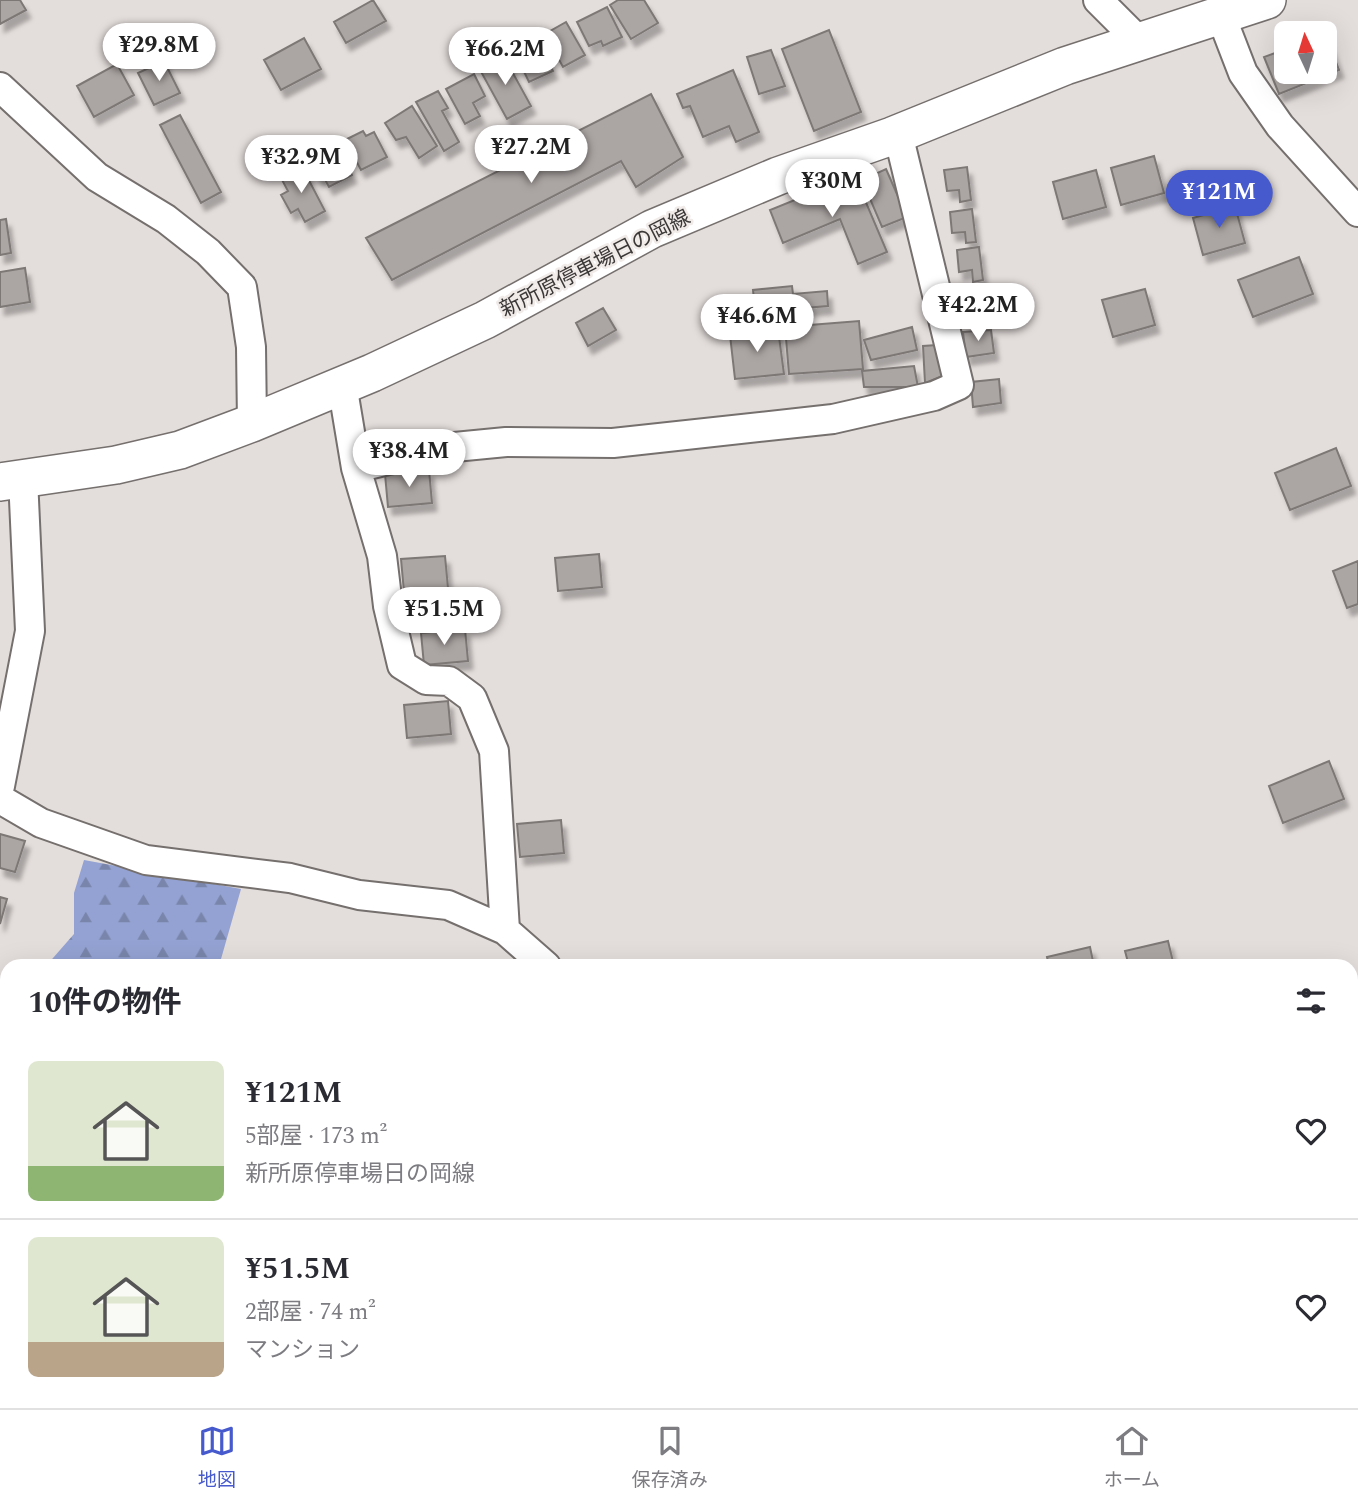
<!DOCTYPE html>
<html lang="ja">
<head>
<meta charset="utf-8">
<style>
	body { margin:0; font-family:Spectral,"Noto Sans JP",serif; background:#f2f2f3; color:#2b2b33; height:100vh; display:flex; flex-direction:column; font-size:26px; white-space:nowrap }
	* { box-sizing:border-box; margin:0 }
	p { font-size:23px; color:#7c7c81 }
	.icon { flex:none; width:38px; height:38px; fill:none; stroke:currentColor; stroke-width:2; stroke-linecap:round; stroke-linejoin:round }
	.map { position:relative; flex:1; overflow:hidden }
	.panel { position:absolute; left:0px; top:959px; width:1358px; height:450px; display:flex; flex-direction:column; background:#fff; border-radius:21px 21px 0 0; box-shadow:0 7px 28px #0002 }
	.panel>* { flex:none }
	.needle { width:46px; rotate:356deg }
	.tools { position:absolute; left:1274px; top:21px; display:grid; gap:14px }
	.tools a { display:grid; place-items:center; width:63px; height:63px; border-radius:10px; background:#fff; box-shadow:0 7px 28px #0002; font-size:35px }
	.price { position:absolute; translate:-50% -60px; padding:0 16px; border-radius:24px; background:#fff; color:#222; font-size:23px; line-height:46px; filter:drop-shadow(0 2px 4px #0008) }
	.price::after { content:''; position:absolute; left:50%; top:42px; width:21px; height:16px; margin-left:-10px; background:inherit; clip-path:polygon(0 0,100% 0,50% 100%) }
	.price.current { background:#4659cd; color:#fff }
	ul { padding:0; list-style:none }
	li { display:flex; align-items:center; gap:21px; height:175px; padding:0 28px }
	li+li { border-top:2px solid #e1e1e2 }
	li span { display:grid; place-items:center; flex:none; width:196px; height:140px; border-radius:10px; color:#555 }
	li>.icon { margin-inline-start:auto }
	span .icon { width:84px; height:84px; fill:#fffc; stroke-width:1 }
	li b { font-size:30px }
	h2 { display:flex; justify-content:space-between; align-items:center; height:84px; padding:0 28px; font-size:30px }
	.tabs { display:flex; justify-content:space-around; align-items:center; height:98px; border-top:2px solid #e1e1e2; background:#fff; font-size:19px; color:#7c7c81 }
	.tabs a { display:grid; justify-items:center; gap:4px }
	.tabs .current { color:#4659cd }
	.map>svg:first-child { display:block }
	.forest { fill:url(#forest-firs) }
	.building { fill:#aba5a3; stroke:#7d7876; stroke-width:2; filter:url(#shadow) }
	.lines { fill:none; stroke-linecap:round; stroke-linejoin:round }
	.minor-casing { stroke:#756f6e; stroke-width:32 }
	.major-casing { stroke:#756f6e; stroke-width:40 }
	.minor { stroke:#fff; stroke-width:28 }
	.major { stroke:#fff; stroke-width:37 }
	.rail-casing { stroke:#797474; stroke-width:8 }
	.rail { stroke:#f0eae8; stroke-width:5; stroke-dasharray:16; stroke-linecap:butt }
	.labels { text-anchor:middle; stroke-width:5; stroke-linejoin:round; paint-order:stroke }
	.street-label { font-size:21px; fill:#3b3838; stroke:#f0eae8 }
</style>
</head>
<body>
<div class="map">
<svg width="1358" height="1408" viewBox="0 0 1358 1408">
	<defs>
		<pattern id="forest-firs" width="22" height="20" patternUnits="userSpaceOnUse" patternTransform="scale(1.75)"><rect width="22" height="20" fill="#93a2d2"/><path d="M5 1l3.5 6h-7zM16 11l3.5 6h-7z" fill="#7985ab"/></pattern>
		<filter id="shadow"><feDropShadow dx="4.5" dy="8" stdDeviation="2" flood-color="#0004"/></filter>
	</defs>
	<rect width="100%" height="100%" fill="#e3dddb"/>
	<path class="forest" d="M84 860 241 889 219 966H46L74 934V893Z"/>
	<path class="building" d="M0 0H20L26 10 0 24Z
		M373 0 386 21 346 43 334 22Z
		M618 0H644L658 23 631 39 610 5Z
		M607 7 622 37 603 46 601 41 589 46 577 22Z
		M566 22 585 55 563 67 545 34Z
		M829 30 861 112 814 131 782 49Z
		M1325 33 1339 70 1279 94 1264 57 1286 49V72H1325Z
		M304 38 321 69 281 90 264 60Z
		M537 40 553 71 529 82 514 51Z
		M771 50 785 86 759 94 747 57Z
		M503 55 531 106 507 119 479 68Z
		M164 61 180 93 154 105 138 73Z
		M117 64 134 95 94 117 77 86Z
		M733 70 759 132 736 142 729 126 703 137 690 106 683 108 677 94Z
		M474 74 485 96 473 103 480 116 465 124 446 89Z
		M438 91 448 108 442 111 459 142 444 151 416 102Z
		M651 94 683 157 636 187 621 161 392 280 366 238Z
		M412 106 437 146 419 158 406 137 396 140 385 123Z
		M180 115 221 192 201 203 160 125Z
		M363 131 366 136 374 132 387 157 361 170 345 140Z
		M337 146 352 175 329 187 323 176 319 178 309 160Z
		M1154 156 1164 193 1121 205 1111 168Z
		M302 167 325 211 305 222 298 209 291 213 281 195 288 191 281 178Z
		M967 167 971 200 960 202 959 190 947 191 944 170Z
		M886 169 907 217 882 227 862 180Z
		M1096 170 1106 207 1063 219 1053 182Z
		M844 180 852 197 862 193 887 252 858 264 840 219 783 243 770 210Z
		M1235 206 1245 243 1203 255 1193 218Z
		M972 209 976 242 966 243 965 232 952 233 950 212Z
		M6 219 11 253 0 255V220Z
		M979 247 983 280 973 282 972 270 959 272 957 250Z
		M1299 257 1313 294 1253 317 1238 280Z
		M25 268 30 302 0 307V272Z
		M792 286 793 294 827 291 828 306 793 309V318L756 321 753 290Z
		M983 287 986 320 976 321 975 310 963 311 960 290Z
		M1145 289 1155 325 1113 337 1102 300Z
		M603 308 616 330 588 346 576 323Z
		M859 321 863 369 789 374 785 327Z
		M912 327 917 350 871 360 864 340Z
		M778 329 784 374 735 379 730 335Z
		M991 330 994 353 966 357 963 332Z
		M937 345 946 375 925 383 923 346Z
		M914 366 918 387H864L862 371Z
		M999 379 1001 403 973 407 971 382Z
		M1336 448 1351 486 1290 510 1275 473Z
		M429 470 432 503 388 507 385 474Z
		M599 554 602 587 558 591 555 558Z
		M445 556 448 588 404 592 401 559Z
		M1358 561V604L1347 608 1333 571Z
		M465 629 468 661 424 665 421 633Z
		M448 701 451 734 407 738 404 705Z
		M1329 761 1344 799 1283 823 1269 786Z
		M561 820 564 853 520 857 517 824Z
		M0 834 25 841 15 872 0 868Z
		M0 897 7 899 0 924Z
		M1168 941 1174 966H1129L1125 951Z
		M1090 947 1094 966H1049L1047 957Z
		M1358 1110V1138L1353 1139 1351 1111Z
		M0 1162 7 1163V1207L0 1206Z
		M1351 1388 1358 1392V1408H1339L1342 1402H1351Z
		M137 1402H162V1406Z
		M202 1402H234L233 1408H201Z
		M641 1402H663L662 1408Z
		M750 1402H779L778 1408Z
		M980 1402H1010L1008 1408H979Z
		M1190 1402H1218L1216 1408 1189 1406Z
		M1273 1402H1324L1320 1408H1285Z"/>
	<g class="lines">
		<g class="minor-casing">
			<path id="minor" d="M1098 0 1139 41
				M1221 16 1243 73 1280 126 1358 212
				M0 87 97 177 166 219 208 252 242 287 251 347 252 423
				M342 384 356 468 382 556 388 606 402 665 426 680 449 681 472 698 494 751 505 930
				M356 468 434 449 506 442 613 443 833 419 934 396 959 385 898 134
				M0 786 30 631 23 478
				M0 799 41 823 146 860 290 878 359 895 448 905 505 930 546 966
				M1351 1152 1358 1153
				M0 1274 7 1276
				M434 1402 456 1408"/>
		</g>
		<g class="major-casing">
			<path id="major" d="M0 482 116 465 180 450 252 423 372 373 485 320 652 229 778 176 892 136 1065 66 1267 0"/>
		</g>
		<use href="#minor" class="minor"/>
		<use href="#major" class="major"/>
		<g class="rail-casing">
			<path id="rail" d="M0 1048 7 1049
				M0 1066 7 1067
				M1351 1257 1358 1258
				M1351 1275 1358 1277"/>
		</g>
		<use href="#rail" class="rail"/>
	</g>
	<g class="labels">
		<g class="street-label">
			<text transform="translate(595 263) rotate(-27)" y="7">新所原停車場日の岡線</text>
		</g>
	</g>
</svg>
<div class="tools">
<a><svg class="needle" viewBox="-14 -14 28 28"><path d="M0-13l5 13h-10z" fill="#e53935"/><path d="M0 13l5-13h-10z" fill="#7c7c81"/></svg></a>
</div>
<b class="price" style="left:159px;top:83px">¥29.8M</b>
<b class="price" style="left:505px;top:87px">¥66.2M</b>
<b class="price" style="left:531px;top:185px">¥27.2M</b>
<b class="price" style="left:301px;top:195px">¥32.9M</b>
<b class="price" style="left:832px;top:219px">¥30M</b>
<b class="price current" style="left:1219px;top:230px">¥121M</b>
<b class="price" style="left:978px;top:343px">¥42.2M</b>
<b class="price" style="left:757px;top:354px">¥46.6M</b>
<b class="price" style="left:409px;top:489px">¥38.4M</b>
<b class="price" style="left:444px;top:647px">¥51.5M</b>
<section class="panel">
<h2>10件の物件<svg class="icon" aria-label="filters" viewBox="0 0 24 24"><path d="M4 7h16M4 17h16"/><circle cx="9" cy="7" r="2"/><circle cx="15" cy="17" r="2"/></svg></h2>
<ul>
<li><span style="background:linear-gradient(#dfe7d0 75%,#8fb573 0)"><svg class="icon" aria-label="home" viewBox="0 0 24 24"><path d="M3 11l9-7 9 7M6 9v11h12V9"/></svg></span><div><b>¥121M</b><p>5部屋 · 173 m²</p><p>新所原停車場日の岡線</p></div><svg class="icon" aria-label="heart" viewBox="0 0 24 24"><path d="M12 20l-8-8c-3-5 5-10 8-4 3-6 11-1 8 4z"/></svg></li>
<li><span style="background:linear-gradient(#dfe7d0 75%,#b9a48a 0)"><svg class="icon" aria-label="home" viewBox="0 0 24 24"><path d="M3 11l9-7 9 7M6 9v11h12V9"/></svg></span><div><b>¥51.5M</b><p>2部屋 · 74 m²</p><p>マンション</p></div><svg class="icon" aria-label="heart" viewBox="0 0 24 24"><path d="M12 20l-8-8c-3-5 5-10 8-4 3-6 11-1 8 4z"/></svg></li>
</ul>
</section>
</div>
<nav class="tabs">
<a class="current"><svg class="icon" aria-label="map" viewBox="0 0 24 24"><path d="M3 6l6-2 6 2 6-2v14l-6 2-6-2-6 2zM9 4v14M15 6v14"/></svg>地図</a>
<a><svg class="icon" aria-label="saved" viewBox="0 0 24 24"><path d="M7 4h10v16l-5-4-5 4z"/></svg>保存済み</a>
<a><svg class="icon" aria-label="home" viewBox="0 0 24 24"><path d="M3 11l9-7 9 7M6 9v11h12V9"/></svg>ホーム</a>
</nav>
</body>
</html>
